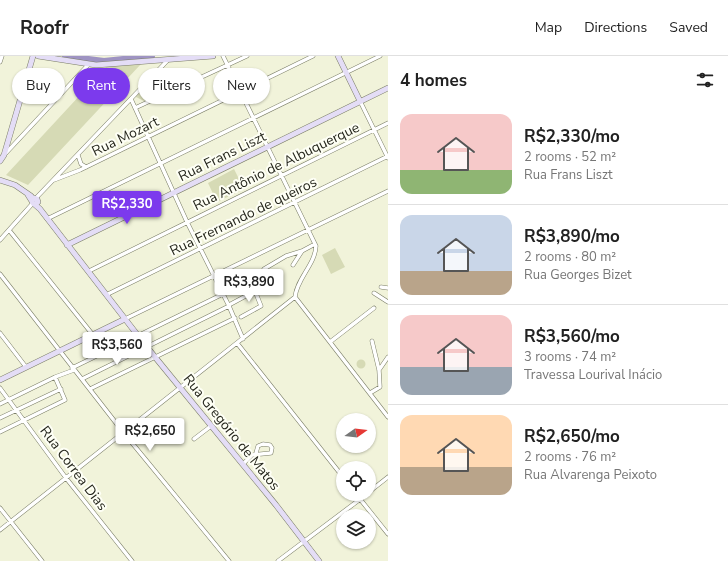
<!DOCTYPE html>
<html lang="en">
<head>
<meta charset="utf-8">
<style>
	body { margin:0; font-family:"Nunito Sans",sans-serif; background:#f6f6f6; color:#222; height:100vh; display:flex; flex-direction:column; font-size:15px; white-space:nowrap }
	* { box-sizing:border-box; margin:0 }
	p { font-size:13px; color:#767676 }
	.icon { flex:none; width:22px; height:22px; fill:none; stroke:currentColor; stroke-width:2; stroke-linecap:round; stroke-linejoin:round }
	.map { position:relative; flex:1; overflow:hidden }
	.panel { display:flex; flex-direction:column; background:#fff; width:340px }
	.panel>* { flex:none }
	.banner { position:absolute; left:12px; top:12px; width:316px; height:36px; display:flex; gap:8px }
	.needle { width:26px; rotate:76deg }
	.controls { position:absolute; left:336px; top:357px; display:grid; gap:8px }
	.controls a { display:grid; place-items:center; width:40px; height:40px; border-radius:50%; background:#fff; box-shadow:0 1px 3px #0004; font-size:20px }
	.price { position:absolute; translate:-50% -34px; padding:0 9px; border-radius:4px; background:#fff; color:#222; font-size:13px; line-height:26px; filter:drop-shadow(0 1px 2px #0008) }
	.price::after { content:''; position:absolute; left:50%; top:24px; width:12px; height:9px; margin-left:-6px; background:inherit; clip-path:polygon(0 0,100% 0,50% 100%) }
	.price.on { background:#7c3aed; color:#fff }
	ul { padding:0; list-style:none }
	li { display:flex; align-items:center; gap:12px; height:100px; padding:0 12px }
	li+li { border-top:1px solid #e0e0e0 }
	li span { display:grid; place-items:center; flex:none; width:112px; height:80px; border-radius:12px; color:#555 }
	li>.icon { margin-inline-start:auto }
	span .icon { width:48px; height:48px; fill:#fffc; stroke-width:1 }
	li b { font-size:17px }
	h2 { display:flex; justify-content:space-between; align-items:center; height:48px; padding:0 12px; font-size:17px }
	.pill { padding:0 14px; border-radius:18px; background:#fff; box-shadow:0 1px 3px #0004; font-size:14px; line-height:36px }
	.pill.on { background:#7c3aed; color:#fff }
	header { display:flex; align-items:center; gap:24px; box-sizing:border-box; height:56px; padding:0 20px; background:#fff; border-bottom:1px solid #e0e0e0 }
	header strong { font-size:19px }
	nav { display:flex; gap:22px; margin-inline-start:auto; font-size:14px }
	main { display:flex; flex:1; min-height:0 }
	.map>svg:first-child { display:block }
	.green { fill:#d6dab5 }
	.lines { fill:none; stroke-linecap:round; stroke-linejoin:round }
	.river { stroke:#9e93c2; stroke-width:6 }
	.street-casing { stroke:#7a7d66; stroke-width:4.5 }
	.secondary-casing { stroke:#7a7d66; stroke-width:6 }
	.street { stroke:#fff; stroke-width:3.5 }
	.secondary { stroke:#e4ddf6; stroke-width:5 }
	.labels { text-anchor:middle; stroke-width:4; stroke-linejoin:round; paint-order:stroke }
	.street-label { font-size:14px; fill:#26271d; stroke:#fefff5 }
</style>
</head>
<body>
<header>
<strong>Roofr</strong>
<nav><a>Map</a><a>Directions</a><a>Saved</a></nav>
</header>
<main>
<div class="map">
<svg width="388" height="505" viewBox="0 0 388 505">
	<rect width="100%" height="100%" fill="#f1f3da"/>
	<path class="green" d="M141 8 28 129 6 119 107 10Z
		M155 17 165 36 146 46 134 40Z
		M234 113 244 133 217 146 208 127Z
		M335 192 345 211 331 218 322 199Z
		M356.5 308a4.5 4.5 0 1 1 9 0a4.5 4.5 0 1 1-9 0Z"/>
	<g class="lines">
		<path class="river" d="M65 0 104 5 152 0"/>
		<g class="street-casing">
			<path id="street" d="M223 0 316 190C315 209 297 222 295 241
				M0 6 2 0
				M131 43 187 166 229 250 243 283
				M360 45 388 102
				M135 52 247 0
				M6 97 88 9
				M78 99 81 108 86 111
				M54 124 80 114 313 0
				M36 142 167 5
				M47 163 380 0
				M9 174 93 279
				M0 184 33 147
				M293 209 302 195 315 188
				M264 213 286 200 302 195
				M89 215 388 67
				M0 218 123 376 229 505
				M381 231 388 232
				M229 233 248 223 255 235
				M374 237 388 246
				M108 238 388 100
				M295 241 388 361
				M229 249 255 235 261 250 241 261
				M125 263 388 135
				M0 277 26 311
				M330 286 374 252
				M237 287 343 421
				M72 312 223 238
				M379 314 388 301
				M82 323 229 250
				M0 332 66 422 132 505
				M90 333 235 262
				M370 337 380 331 379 314 372 285
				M0 348 55 321 74 314
				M0 362 61 333
				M0 376 65 344 55 321
				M194 383 211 370
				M243 408 252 399 271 397 272 392 270 389 263 388 258 390 256 397
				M369 436 388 421
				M356 438 388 478
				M0 452 42 505
				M0 474 295 241
				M278 505 367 438"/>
		</g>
		<g class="secondary-casing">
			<path id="secondary" d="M38 0 96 9 213 0
				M338 0 360 45
				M0 105 4 99 33 0
				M0 124 15 129 31 140
				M28 139 33 147 40 153 146 290 276 449 319 505
				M32 144 34 142 37 143 38 146 35 148
				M67 189 388 32
				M0 324 125 263"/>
		</g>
		<use href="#street" class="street"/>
		<use href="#secondary" class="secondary"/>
	</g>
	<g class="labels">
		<g class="street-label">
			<text transform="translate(125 80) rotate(-26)" y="5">Rua Mozart</text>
			<text transform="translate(222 100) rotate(-26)" y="5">Rua Frans Liszt</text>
			<text transform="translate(276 110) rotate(-26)" y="5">Rua Antônio de Albuquerque</text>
			<text transform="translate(243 160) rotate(-26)" y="5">Rua Frernando de queiros</text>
			<text transform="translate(232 376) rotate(51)" y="5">Rua Gregório de Matos</text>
			<text transform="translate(74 412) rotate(53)" y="5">Rua Correa Dias</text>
		</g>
	</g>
</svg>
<div class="controls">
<a><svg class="needle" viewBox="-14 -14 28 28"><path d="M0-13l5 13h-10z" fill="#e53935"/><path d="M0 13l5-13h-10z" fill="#767676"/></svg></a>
<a><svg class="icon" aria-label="locate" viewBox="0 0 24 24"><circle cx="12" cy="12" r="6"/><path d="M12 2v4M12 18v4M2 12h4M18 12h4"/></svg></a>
<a><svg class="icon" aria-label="layers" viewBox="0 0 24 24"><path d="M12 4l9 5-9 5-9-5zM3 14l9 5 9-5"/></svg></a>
</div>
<b class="price on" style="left:127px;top:169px">R$2,330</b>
<b class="price" style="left:249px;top:247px">R$3,890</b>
<b class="price" style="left:117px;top:310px">R$3,560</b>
<b class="price" style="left:150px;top:396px">R$2,650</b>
<div class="banner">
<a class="pill">Buy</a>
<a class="pill on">Rent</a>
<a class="pill">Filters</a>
<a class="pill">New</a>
</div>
</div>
<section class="panel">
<h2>4 homes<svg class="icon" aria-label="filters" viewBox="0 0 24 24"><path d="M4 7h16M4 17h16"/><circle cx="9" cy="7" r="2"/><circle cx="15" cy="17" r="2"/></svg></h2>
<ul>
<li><span style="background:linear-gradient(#f6c9c9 70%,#8fb573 0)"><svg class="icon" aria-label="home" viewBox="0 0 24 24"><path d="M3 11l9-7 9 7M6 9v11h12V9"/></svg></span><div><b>R$2,330/mo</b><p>2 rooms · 52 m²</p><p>Rua Frans Liszt</p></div></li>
<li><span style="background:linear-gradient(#c9d6e8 70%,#b9a48a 0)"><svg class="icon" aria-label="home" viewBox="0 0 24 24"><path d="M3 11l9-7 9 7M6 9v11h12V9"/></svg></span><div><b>R$3,890/mo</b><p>2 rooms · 80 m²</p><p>Rua Georges Bizet</p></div></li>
<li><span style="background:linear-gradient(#f6c9c9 65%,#9aa5b1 0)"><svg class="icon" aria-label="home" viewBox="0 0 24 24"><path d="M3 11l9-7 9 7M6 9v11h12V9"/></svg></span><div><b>R$3,560/mo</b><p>3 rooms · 74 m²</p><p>Travessa Lourival Inácio</p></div></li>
<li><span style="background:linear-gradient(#ffd9b3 65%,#b9a48a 0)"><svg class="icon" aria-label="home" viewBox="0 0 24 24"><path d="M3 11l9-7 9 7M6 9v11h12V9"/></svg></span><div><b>R$2,650/mo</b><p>2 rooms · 76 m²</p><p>Rua Alvarenga Peixoto</p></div></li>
</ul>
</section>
</main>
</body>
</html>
